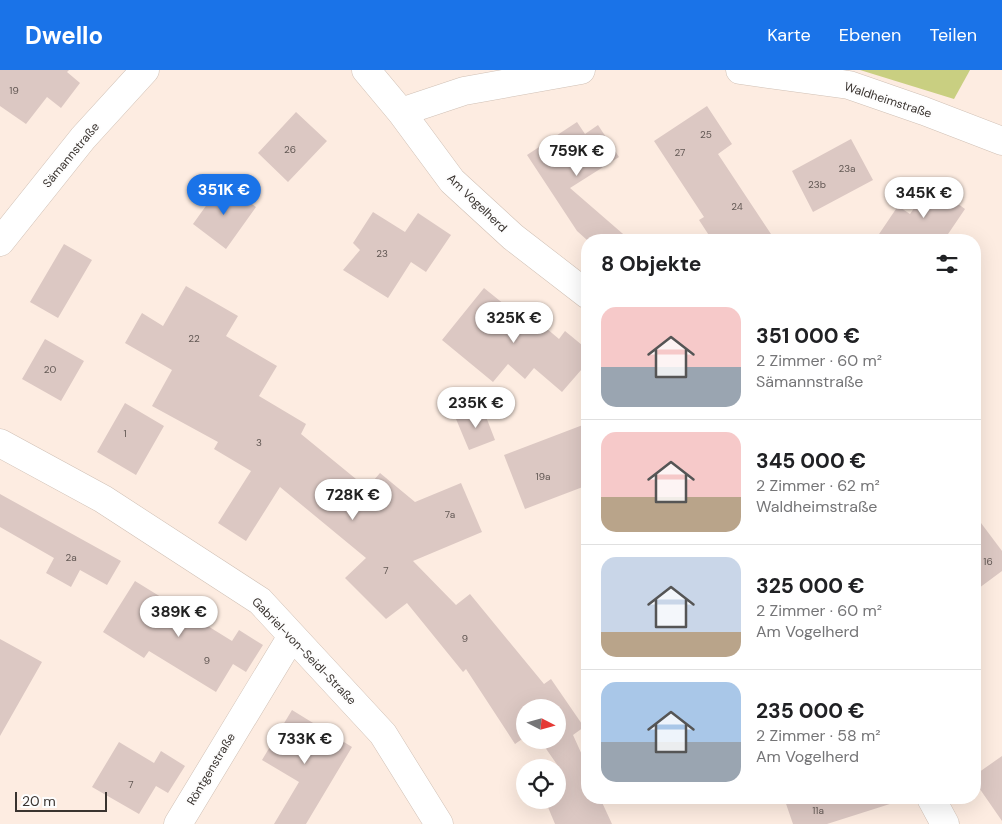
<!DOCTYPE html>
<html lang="de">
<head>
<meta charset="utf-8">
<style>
	body { margin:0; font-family:"DM Sans",sans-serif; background:#f2f2f2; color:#202124; height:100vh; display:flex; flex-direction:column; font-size:19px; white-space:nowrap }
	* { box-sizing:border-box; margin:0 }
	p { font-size:16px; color:#757577 }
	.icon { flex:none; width:28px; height:28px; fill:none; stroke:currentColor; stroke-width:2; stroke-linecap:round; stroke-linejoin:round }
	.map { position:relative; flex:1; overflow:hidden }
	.drawer { position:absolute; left:581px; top:164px; width:400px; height:570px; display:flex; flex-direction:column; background:#fff; border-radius:20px; box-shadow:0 5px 20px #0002 }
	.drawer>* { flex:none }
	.needle { width:32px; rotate:96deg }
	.tools { position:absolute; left:516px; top:629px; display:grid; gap:10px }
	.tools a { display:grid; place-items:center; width:50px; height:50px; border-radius:50%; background:#fff; box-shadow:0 5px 20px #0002; font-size:25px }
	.scale { position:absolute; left:15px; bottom:12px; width:92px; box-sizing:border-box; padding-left:5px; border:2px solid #39332f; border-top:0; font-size:14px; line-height:18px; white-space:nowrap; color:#39332f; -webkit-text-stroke:4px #fdfdfd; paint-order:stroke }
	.price { position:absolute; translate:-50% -42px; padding:0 11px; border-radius:18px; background:#fff; color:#222; font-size:16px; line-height:32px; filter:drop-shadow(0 1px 2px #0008) }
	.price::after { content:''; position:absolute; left:50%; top:30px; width:15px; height:11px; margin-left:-8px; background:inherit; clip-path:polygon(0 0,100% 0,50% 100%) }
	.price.active { background:#1a73e8; color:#fff }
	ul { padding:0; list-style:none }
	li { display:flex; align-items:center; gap:15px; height:125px; padding:0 20px }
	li+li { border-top:1px solid #e0e0e0 }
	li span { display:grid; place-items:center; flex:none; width:140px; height:100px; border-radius:15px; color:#555 }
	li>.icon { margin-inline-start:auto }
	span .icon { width:60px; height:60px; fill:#fffc; stroke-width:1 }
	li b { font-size:21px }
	h2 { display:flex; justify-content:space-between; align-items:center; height:60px; padding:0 20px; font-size:21px }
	header { display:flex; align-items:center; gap:30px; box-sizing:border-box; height:70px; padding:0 25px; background:#1a73e8; color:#fff }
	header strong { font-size:24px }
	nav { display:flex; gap:28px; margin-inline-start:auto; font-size:18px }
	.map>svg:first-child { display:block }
	.green { fill:#c9cf81 }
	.building { fill:#dcc8c3 }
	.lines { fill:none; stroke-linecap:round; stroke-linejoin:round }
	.street-casing { stroke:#d0c0b5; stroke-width:29 }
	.street { stroke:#fff; stroke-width:28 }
	.labels { text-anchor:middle; stroke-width:4; stroke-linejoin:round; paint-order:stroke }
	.number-label { font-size:10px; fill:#625854 }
	.street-label { font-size:12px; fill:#39332f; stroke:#fdfdfd }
</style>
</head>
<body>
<header>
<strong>Dwello</strong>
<nav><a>Karte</a><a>Ebenen</a><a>Teilen</a></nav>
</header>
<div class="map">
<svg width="1002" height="754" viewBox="0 0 1002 754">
	<rect width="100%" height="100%" fill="#fdece1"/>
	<path class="green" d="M860 0H970L954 29Z"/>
	<path class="building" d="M0 0H69L67 2 80 13 61 38 47 27 26 54 0 36Z
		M707 36 732 74 718 84 775 170H712L699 150 704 147 654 71Z
		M296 42 327 71 288 112 258 83Z
		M577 52 585 64 598 55 619 87 570 118 630 170H587L577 161 527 85Z
		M851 69 873 110 813 142 792 101Z
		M223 112 256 137 226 179 193 154Z
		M931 114 965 139 944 170H875L898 136 910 144Z
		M373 142 405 162 418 143 451 165 426 202 411 192 388 228 343 200 360 180 353 173Z
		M64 174 92 190 58 248 30 232Z
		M186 216 238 246 226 266 277 296 259 326 306 354 301 364 367 418 380 403 415 432 461 413 482 462 413 491 456 535 470 524 544 614 551 609 584 657 573 665 588 698V728H600L612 754H555L545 730H558V696L540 670H558V638H525V667L515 674 466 599 463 602 407 533 386 549 345 508 366 488 280 417 246 471 218 453 251 401 214 379 218 372 152 336 172 300 125 273 142 243 163 256Z
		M484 218 521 248 527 242 559 269 565 261 588 280V292L562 322 534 298 525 309 508 294 493 312 442 270Z
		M45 269 84 291 61 331 22 309Z
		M125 333 164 356 136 405 97 382Z
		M483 339 495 370 469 380 456 349Z
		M588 353V415L525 439 504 385Z
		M0 424 121 491 107 515 80 500 71 517 46 503 54 488 0 457Z
		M975 445 1002 481V501L975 521Z
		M135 511 232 571 239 560 263 575 246 602 233 594 216 622 149 581 144 588 103 562Z
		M0 569 42 592 0 666Z
		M292 640 352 677 306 754H274L299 712 262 690Z
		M119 672 154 693 161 681 185 696 168 723 156 716 139 744 92 717Z
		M1002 686V751L975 712V705Z
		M784 728H892L893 733 827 754H793Z"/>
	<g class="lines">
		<g class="street-casing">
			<path id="street" d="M366 0 401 42 452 111 513 167 588 225
				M740 0 849 15 924 41 1002 71
				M401 42 464 21 581 0
				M0 172 83 68 145 0
				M0 373 103 429 260 531 383 664 439 754
				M931 728 945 754
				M178 754 292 566"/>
		</g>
		<use href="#street" class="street"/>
	</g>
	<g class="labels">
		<g class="number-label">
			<text x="14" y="24">19</text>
			<text x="706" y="68">25</text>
			<text x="290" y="83">26</text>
			<text x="680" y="86">27</text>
			<text x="847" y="102">23a</text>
			<text x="817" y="118">23b</text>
			<text x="737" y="140">24</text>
			<text x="382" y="187">23</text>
			<text x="194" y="272">22</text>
			<text x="50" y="303">20</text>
			<text x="125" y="367">1</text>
			<text x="259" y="376">3</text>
			<text x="543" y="410">19a</text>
			<text x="450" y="448">7a</text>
			<text x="71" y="491">2a</text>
			<text x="988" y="495">16</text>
			<text x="386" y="504">7</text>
			<text x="465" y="572">9</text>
			<text x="207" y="594">9</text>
			<text x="131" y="718">7</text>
			<text x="818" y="744">11a</text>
		</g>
		<g class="street-label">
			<text transform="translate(888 30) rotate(18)" y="4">Waldheimstraße</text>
			<text transform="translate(71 85) rotate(-50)" y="4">Sämannstraße</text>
			<text transform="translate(477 133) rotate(44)" y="4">Am Vogelherd</text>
			<text transform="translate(304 581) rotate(46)" y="4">Gabriel-von-Seidl-Straße</text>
			<text transform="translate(211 699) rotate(-59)" y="4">Röntgenstraße</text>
		</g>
	</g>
</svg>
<div class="tools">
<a><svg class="needle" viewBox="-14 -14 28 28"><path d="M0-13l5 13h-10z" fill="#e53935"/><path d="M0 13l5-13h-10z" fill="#757577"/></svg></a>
<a><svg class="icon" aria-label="locate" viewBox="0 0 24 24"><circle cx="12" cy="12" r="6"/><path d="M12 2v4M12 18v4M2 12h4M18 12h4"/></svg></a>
</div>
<div class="scale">20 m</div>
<b class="price" style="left:577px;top:107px">759K €</b>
<b class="price active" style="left:224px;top:146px">351K €</b>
<b class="price" style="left:924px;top:149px">345K €</b>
<b class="price" style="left:514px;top:274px">325K €</b>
<b class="price" style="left:476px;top:359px">235K €</b>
<b class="price" style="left:353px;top:451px">728K €</b>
<b class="price" style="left:179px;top:568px">389K €</b>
<b class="price" style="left:305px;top:695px">733K €</b>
<section class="drawer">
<h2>8 Objekte<svg class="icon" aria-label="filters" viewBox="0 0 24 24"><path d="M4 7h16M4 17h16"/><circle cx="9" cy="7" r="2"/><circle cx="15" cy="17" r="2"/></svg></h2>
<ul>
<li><span style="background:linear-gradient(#f6c9c9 60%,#9aa5b1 0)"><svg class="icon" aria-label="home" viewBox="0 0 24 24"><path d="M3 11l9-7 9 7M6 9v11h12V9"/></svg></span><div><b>351 000 €</b><p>2 Zimmer · 60 m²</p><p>Sämannstraße</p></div></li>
<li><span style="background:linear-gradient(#f6c9c9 65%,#b9a48a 0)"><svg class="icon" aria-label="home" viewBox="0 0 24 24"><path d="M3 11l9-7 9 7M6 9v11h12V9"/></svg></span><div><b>345 000 €</b><p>2 Zimmer · 62 m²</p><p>Waldheimstraße</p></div></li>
<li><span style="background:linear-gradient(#c9d6e8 75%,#b9a48a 0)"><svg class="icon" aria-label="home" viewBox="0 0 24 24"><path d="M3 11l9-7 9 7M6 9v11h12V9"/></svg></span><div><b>325 000 €</b><p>2 Zimmer · 60 m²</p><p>Am Vogelherd</p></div></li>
<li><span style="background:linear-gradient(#a9c7e8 60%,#9aa5b1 0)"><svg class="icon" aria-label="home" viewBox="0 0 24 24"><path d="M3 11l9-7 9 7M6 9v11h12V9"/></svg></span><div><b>235 000 €</b><p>2 Zimmer · 58 m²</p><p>Am Vogelherd</p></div></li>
</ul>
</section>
</div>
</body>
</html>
